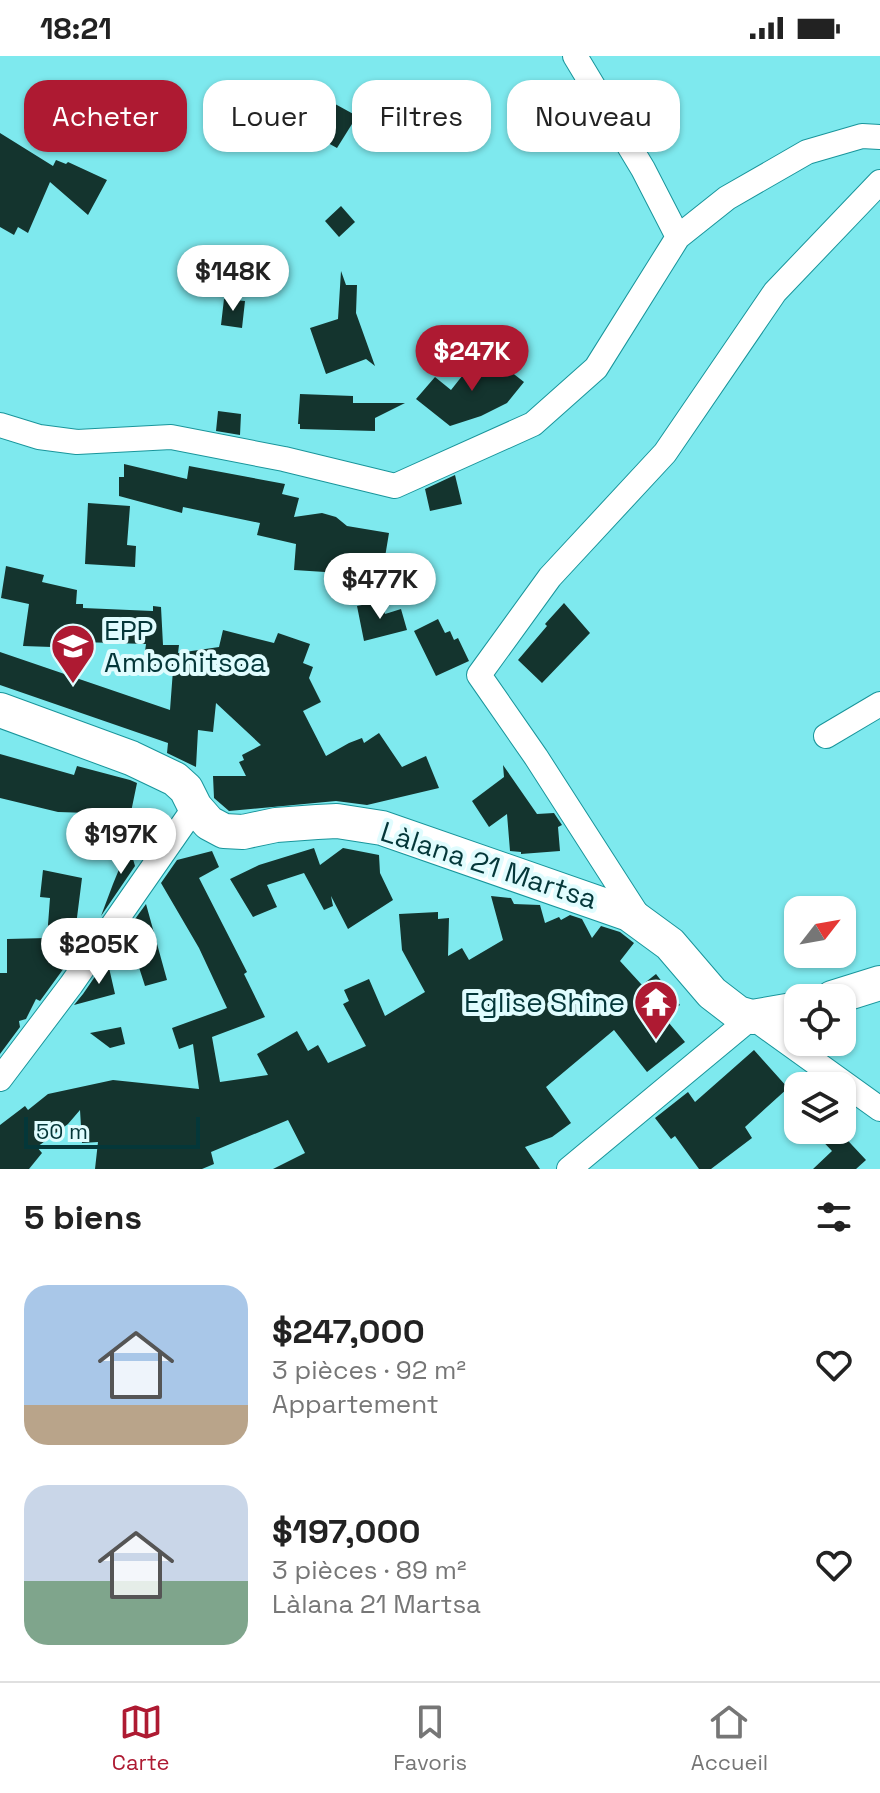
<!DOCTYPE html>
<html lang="fr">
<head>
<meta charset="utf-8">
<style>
	body { margin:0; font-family:"Space Grotesk",sans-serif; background:#f6f6f6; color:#222; height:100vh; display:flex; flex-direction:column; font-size:30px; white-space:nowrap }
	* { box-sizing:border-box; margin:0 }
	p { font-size:26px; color:#767676 }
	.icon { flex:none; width:44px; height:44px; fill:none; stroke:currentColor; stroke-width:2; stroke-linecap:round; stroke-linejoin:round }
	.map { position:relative; height:1113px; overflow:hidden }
	.drawer { display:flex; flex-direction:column; background:#fff; flex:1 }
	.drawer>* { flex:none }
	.hud { position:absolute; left:24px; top:24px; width:832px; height:72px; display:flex; gap:16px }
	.needle { width:52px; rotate:59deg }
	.fabs { position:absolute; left:784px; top:840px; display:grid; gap:16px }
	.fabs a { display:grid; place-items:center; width:72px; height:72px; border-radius:16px; background:#fff; box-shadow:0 2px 6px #0004; font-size:40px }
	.scale { position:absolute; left:24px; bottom:20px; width:176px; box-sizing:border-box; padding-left:8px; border:4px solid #043739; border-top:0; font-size:22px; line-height:28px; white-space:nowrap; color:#043739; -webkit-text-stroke:6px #e0fcfe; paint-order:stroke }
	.price { position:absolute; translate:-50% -68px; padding:0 18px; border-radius:28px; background:#fff; color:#222; font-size:26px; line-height:52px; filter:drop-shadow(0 2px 4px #0008) }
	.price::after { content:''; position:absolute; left:50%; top:48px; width:24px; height:18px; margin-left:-12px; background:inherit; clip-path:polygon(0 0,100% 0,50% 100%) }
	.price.current { background:#ae1a32; color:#fff }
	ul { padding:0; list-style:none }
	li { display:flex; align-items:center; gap:24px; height:200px; padding:0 24px }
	li span { display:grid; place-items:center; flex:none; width:224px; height:160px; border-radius:24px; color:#555 }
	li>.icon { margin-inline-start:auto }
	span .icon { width:96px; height:96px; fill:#fffc; stroke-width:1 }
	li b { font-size:34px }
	h2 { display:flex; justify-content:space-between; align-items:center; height:96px; padding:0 24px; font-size:34px }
	.pill { padding:0 28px; border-radius:24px; background:#fff; box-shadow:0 2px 6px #0004; font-size:28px; line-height:72px }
	.pill.current { background:#ae1a32; color:#fff }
	.status { display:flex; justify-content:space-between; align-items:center; height:56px; padding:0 40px; background:#fff; direction:ltr }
	.status svg { height:22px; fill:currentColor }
	.dock { display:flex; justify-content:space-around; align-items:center; height:112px; border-top:2px solid #e0e0e0; background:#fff; font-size:22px; color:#767676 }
	.dock a { display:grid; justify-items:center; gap:4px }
	.dock .current { color:#ae1a32 }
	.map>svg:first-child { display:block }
	.building { fill:#14342e }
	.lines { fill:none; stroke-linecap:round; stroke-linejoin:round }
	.street-casing { stroke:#19959b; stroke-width:26 }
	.secondary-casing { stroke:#19959b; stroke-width:36 }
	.street { stroke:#fff; stroke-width:24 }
	.secondary { stroke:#fff; stroke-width:34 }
	.labels { text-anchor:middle; stroke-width:8; stroke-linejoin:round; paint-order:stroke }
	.poi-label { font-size:28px; fill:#043739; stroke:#e0fcfe; text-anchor:start }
	.street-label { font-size:28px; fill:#043739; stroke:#e0fcfe }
</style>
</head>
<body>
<div class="status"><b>18:21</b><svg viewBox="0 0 49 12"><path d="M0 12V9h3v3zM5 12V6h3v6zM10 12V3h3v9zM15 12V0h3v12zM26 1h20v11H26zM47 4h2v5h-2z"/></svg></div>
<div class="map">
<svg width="880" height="1113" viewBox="0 0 880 1113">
	<rect width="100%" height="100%" fill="#7ee9ee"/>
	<path class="building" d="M326 43 357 60 337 92 308 76Z
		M0 77 53 110 56 104 66 108 68 106 107 124 88 159 50 126 28 177 18 171 14 179 0 171Z
		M341 150 355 166 339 181 325 165Z
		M341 215 346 229H357L356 257 375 310 366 303 326 318 310 272 338 263Z
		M224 243 245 245 242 272 221 269Z
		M491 300 524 326 507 347 481 360 450 370 416 343 435 321 451 334 470 310 478 317Z
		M300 338 353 340V347H405L375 362V375L300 373V368H298Z
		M218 355 241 358 240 379 216 375Z
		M124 408 187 423 189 410 285 428 282 438 299 442 294 461 322 457 336 461 347 470 389 477 381 525 325 516 294 514 296 488 257 479 260 467 183 451 182 457 119 440V421H124Z
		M455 419 462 448 430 455 425 433Z
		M88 447 130 450 127 489 136 490 135 511 85 508Z
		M6 510 44 519 42 526 77 534 76 548H83V552L153 555V550L161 551 163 589H179L178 597 219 591 223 574 274 587 278 577 310 588 303 607 313 611 309 622 321 646 303 655 326 700 349 687 362 682 364 687 379 677 402 711 426 700 439 732 367 749 336 745 229 755 214 742 213 720H246L239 706 244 704 242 699 261 689 216 647 213 676 198 674 196 711 167 697 168 687 0 629V596L170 654 173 614 133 608V604L144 603 146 588 81 586V592L23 590 29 548 1 542Z
		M381 545 385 558 401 553 407 574 364 585 357 550Z
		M564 547 590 577 542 627 518 604 547 570 545 568Z
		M438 563 445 577 450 575 454 584 458 582 469 605 436 620 414 575Z
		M0 698 74 719 77 710 130 724 137 727 131 756 164 769 144 798 120 758 58 756 0 742Z
		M503 709 537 758 554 757 562 769 558 771 560 795 521 798V796L510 795 507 758 489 771 472 745 504 721Z
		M129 789 135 810 101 860 113 828Z
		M314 792 320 809 343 792 379 799 380 817 393 844 348 873 331 840 333 850 324 854 304 817 267 829 277 851 253 861 230 823 259 809Z
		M212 795 219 811 199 822 247 916 244 918 265 961 212 981 220 1026 268 1019 257 998 297 975 308 995 318 989 328 1007 366 990 343 948 349 945 344 934 369 923 385 960 425 936 402 894 399 858 438 856V863L449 862 448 900 462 892 469 904 503 884 491 840 511 842 514 848 540 849 545 867 559 861 561 864 570 859 582 863 592 882 601 870 620 876 634 887 620 905 642 929 656 918 680 949 664 961 685 986 647 1016 614 974 546 1031 571 1067 552 1081 525 1091 540 1113H273L305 1097 288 1064 211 1096 214 1108 202 1113H95L98 1086 82 1087 80 1054 68 1068 37 1091 42 1097 29 1113H0V1069L25 1050 28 1054 48 1038 113 1024 199 1033 193 988 179 993 172 972 227 952 199 892 161 827 177 804Z
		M43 814 82 822 72 901 40 945 36 943 26 963 19 965 20 971 0 998V917H7V883L47 882 50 842 40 841Z
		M146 848 167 924 145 930 127 874Z
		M107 903 115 938 74 949 83 938Z
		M121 971 125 988 110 992 90 977Z
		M754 994 788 1032 745 1071 752 1082 711 1113H699L675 1080 671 1083 655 1062 688 1036 695 1046Z
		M812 1074H838L866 1104 856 1113H813L832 1095Z"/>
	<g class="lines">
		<g class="street-casing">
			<path id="street" d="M575 0 643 113 678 181
				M0 369 39 381 77 386 171 381 284 403 395 430 533 368 596 312 678 181 727 142 807 96 862 80 880 81
				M826 680 880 648
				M642 866 536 701 479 619 550 521 665 397 775 236 880 126
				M0 1023 71 929 195 751
				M569 1113 752 961 880 1053"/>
		</g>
		<g class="secondary-casing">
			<path id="secondary" d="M0 654 131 702 175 723 186 733 195 751 209 767 224 775 243 776 276 769 317 766 337 765 382 772 629 858 670 888 712 937 738 957 752 961 798 953
				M832 942 880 927"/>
		</g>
		<use href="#street" class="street"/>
		<use href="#secondary" class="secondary"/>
	</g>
	<defs>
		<g id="school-pin" transform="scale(2.3)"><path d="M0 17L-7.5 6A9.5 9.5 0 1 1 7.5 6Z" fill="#ae1a32" stroke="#e0fcfe"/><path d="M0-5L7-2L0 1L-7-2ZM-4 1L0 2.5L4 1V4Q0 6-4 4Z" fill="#fff"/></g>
		<g id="temple-pin" transform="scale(2.3)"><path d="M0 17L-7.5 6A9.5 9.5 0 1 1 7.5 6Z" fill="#ae1a32" stroke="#e0fcfe"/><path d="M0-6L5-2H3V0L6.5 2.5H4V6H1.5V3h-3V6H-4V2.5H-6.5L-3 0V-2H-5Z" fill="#fff"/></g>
	</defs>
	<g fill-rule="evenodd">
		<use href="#school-pin" x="73" y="590"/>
		<use href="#temple-pin" x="656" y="946"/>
	</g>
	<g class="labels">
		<g class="poi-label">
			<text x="104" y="584">EPP<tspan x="104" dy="32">Ambohitsoa</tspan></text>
			<text x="625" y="956" text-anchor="end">Eglise Shine</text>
		</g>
		<g class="street-label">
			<text transform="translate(489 809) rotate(18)" y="10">Làlana 21 Martsa</text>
		</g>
	</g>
</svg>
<div class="fabs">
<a><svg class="needle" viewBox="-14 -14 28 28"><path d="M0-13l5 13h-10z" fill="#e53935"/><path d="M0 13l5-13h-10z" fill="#767676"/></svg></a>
<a><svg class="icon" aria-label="locate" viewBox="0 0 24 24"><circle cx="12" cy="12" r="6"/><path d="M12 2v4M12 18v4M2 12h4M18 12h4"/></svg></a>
<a><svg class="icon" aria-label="layers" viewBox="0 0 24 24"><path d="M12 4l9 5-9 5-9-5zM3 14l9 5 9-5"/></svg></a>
</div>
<div class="scale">50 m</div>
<b class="price" style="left:233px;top:257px">$148K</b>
<b class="price current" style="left:472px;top:337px">$247K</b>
<b class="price" style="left:380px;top:565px">$477K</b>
<b class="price" style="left:121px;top:820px">$197K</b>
<b class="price" style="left:99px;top:930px">$205K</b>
<div class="hud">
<a class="pill current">Acheter</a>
<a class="pill">Louer</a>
<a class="pill">Filtres</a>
<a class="pill">Nouveau</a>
</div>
</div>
<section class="drawer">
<h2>5 biens<svg class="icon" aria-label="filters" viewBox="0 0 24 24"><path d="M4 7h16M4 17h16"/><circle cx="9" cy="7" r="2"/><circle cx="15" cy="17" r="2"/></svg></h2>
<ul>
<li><span style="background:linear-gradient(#a9c7e8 75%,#b9a48a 0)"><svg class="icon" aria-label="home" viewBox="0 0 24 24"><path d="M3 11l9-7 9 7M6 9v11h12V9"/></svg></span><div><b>$247,000</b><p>3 pièces · 92 m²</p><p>Appartement</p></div><svg class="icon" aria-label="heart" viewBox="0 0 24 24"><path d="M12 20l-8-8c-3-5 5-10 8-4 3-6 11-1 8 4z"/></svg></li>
<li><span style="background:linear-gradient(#c9d6e8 60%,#7fa58c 0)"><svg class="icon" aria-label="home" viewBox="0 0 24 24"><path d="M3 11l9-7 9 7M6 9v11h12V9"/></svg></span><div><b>$197,000</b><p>3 pièces · 89 m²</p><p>Làlana 21 Martsa</p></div><svg class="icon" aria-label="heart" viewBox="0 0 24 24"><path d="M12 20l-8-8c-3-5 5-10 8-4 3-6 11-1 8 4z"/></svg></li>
</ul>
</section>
<nav class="dock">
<a class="current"><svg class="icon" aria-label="map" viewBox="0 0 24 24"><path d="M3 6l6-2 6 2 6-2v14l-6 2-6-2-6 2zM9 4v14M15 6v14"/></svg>Carte</a>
<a><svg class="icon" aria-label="saved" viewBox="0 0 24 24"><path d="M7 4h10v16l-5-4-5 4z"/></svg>Favoris</a>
<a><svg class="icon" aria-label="home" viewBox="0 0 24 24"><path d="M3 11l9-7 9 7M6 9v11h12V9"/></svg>Accueil</a>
</nav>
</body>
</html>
